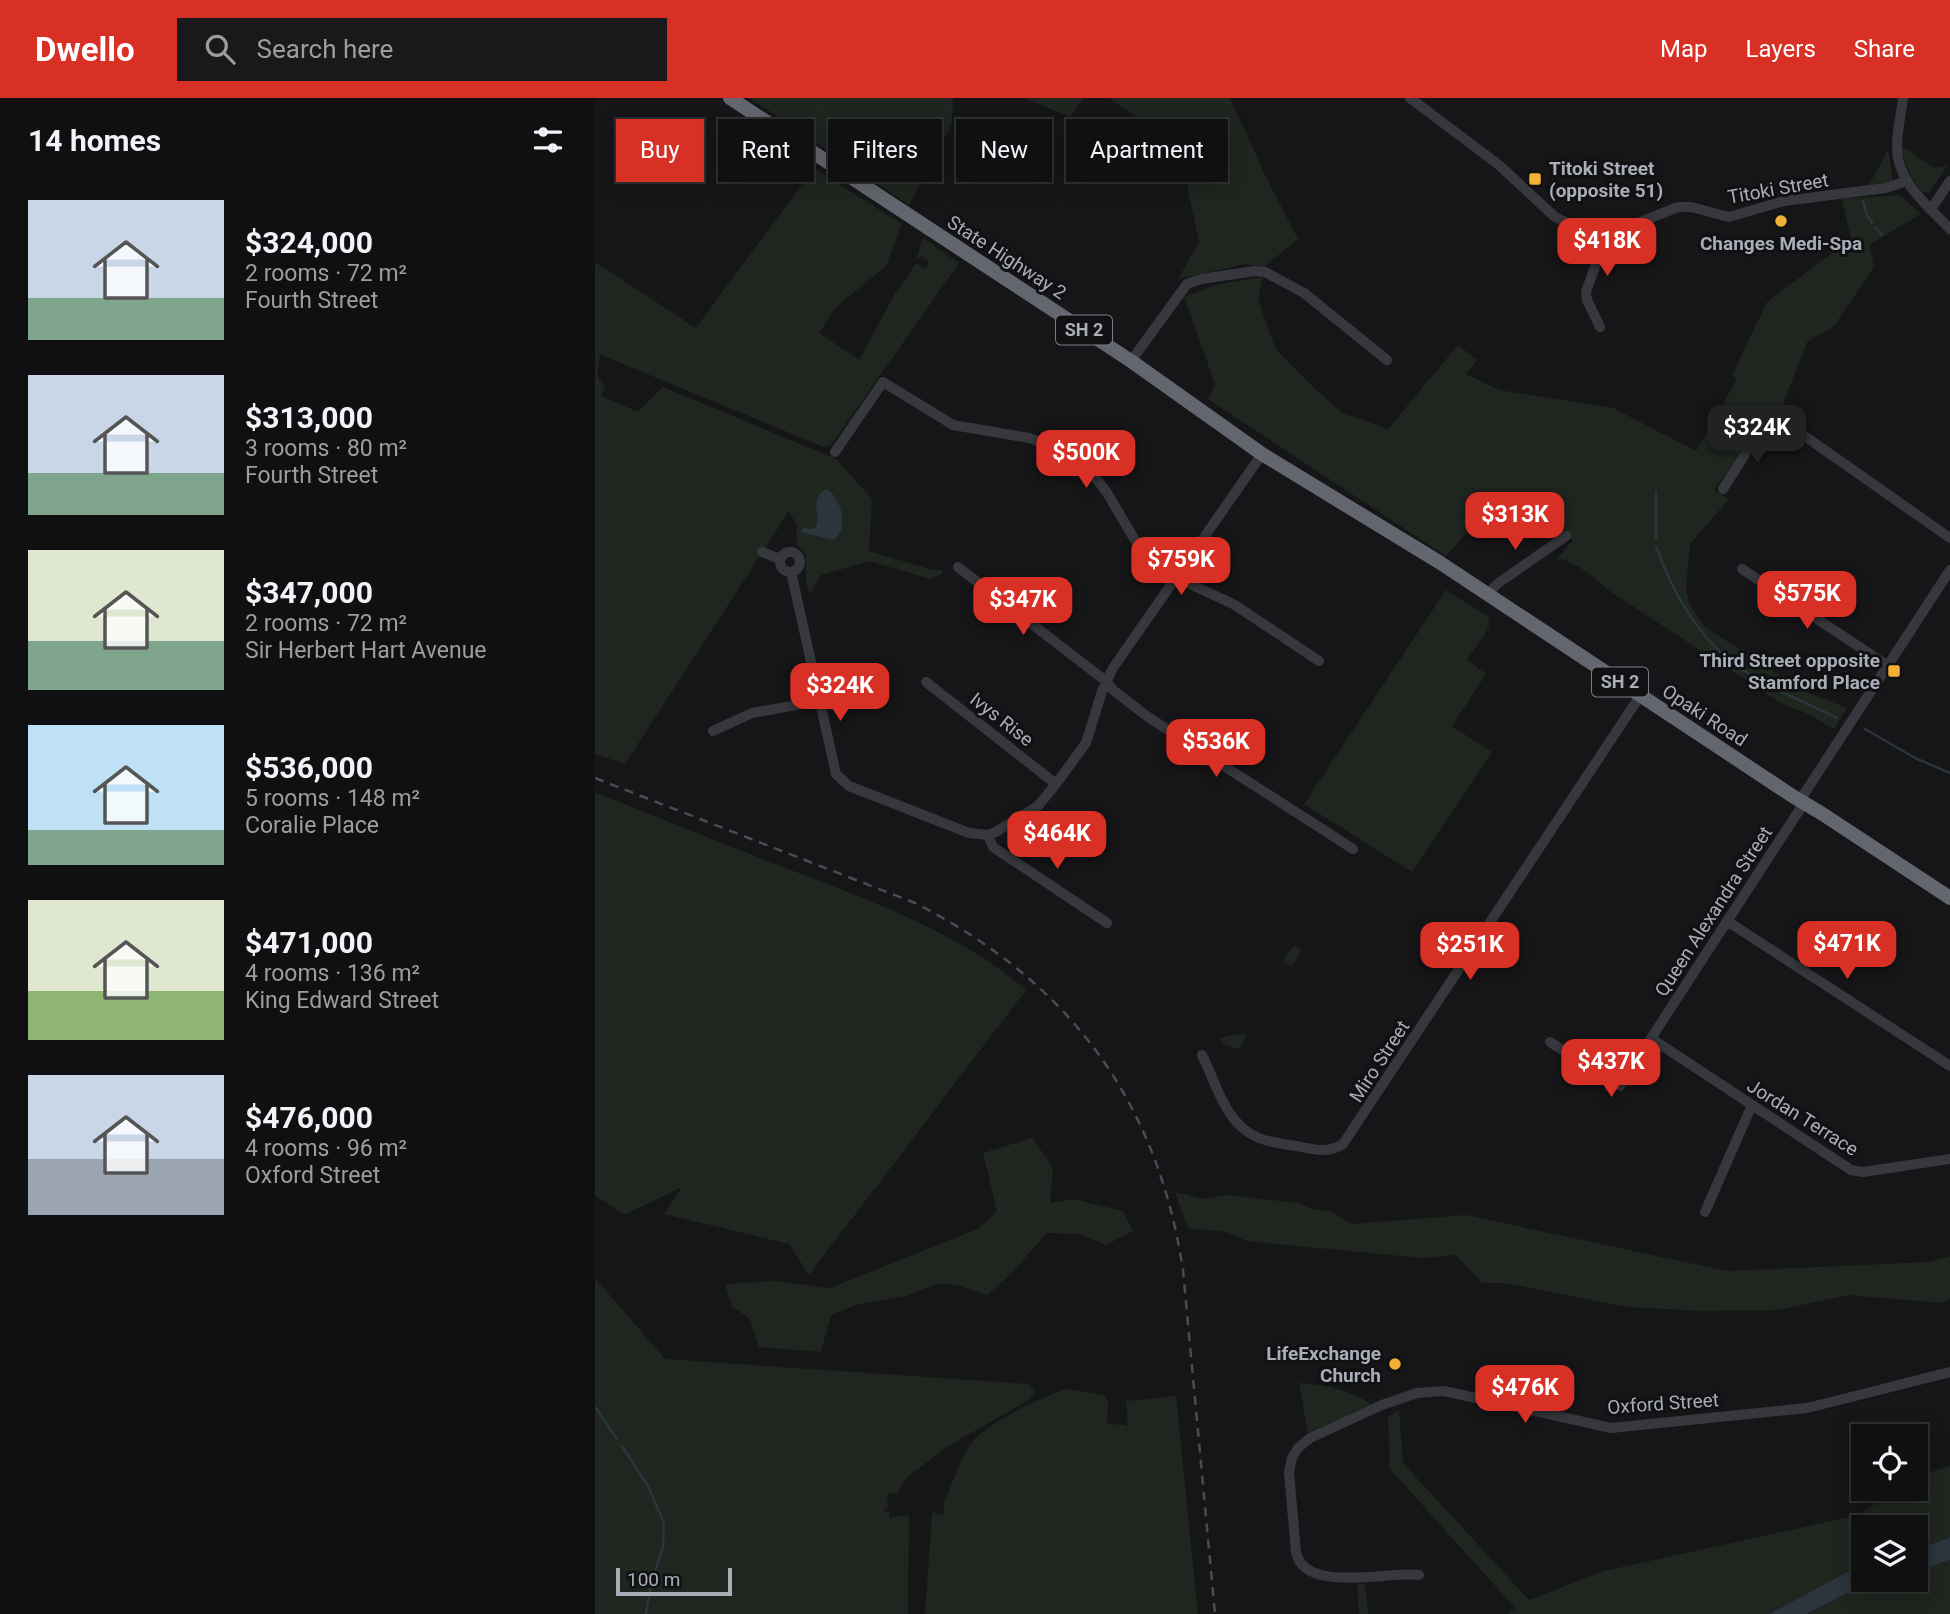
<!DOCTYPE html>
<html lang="en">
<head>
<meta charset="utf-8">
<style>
	body { margin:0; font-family:Roboto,sans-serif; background:#19191b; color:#f1f3f6; height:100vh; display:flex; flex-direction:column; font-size:26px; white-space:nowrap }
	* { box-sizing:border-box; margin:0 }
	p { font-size:23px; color:#9c9d9f }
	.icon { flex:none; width:38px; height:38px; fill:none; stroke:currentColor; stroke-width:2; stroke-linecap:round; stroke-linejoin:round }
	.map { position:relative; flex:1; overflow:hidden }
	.side { display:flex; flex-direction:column; background:#101012; width:595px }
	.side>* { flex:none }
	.hud { position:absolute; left:21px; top:21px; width:665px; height:63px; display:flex; gap:14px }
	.buttons { position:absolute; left:1256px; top:1326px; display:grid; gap:14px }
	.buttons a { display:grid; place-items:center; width:77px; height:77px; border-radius:0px; background:#101012; box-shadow:0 4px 18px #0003,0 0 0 2px #303032; font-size:35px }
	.scale { position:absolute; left:21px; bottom:18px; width:116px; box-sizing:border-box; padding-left:7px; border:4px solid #a8adb8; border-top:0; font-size:19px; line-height:24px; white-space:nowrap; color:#a8adb8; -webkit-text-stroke:5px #111113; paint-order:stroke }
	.price { position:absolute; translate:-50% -60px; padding:0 16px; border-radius:14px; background:#d93025; color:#fff; font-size:23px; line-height:46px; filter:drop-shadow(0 2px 4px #0008) }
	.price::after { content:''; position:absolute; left:50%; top:42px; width:21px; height:16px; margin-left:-10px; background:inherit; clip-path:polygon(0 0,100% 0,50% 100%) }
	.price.current { background:#222; color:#fff }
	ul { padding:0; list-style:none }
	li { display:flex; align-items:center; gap:21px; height:175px; padding:0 28px }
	li span { display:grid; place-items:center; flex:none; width:196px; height:140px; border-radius:0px; color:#555 }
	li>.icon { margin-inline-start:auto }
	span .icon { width:84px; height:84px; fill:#fffc; stroke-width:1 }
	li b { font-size:30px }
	h2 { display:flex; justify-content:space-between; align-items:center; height:84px; padding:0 28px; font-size:30px }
	.pill { padding:0 24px; border-radius:0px; background:#101012; box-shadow:0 4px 18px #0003,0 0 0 2px #303032; font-size:24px; line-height:63px }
	.pill.current { background:#d93025; color:#fff }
	header { display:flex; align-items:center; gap:42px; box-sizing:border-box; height:98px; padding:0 35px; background:#d93025; color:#fff }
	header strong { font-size:33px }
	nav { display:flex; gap:38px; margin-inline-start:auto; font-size:24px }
	.search { width:490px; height:63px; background:#19191b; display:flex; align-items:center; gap:18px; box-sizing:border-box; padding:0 24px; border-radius:0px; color:#9c9d9f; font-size:26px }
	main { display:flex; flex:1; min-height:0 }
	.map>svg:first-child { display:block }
	.green { fill:#1e261f }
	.water { fill:#2c353c }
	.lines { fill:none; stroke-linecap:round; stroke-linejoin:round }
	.stream { stroke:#2c353c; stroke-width:2.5 }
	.minor { stroke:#37383d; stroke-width:10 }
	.highway { stroke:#63666e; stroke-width:14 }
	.rail { stroke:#4a4c52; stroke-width:2.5; stroke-dasharray:9 7; stroke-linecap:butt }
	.poi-dot { fill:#f2b134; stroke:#111113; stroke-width:2.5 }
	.labels { text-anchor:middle; stroke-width:6; stroke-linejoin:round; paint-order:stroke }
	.shield { fill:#111113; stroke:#7b7e86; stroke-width:2 }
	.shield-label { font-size:18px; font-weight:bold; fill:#a8adb8 }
	.poi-label { font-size:19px; font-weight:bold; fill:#a8adb8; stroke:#111113; text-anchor:end }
	.street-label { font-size:19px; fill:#a8adb8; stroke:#111113 }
</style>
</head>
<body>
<header>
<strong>Dwello</strong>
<div class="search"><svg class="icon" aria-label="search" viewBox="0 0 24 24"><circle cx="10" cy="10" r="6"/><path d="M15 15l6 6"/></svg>Search here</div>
<nav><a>Map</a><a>Layers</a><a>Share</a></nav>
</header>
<main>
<section class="side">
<h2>14 homes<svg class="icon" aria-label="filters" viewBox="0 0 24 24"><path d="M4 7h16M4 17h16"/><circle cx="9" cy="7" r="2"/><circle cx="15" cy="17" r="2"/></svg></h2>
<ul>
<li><span style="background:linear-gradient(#c9d6e8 70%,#7fa58c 0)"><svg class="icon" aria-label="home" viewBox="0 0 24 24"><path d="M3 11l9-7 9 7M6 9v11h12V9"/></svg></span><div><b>$324,000</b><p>2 rooms · 72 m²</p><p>Fourth Street</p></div></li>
<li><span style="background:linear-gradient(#c9d6e8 70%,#7fa58c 0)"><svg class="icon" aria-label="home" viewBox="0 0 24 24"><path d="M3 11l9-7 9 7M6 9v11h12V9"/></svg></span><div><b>$313,000</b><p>3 rooms · 80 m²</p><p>Fourth Street</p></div></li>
<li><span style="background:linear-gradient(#dfe7d0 65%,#7fa58c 0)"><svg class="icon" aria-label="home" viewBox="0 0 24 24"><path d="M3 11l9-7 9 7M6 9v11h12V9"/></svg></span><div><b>$347,000</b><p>2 rooms · 72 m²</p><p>Sir Herbert Hart Avenue</p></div></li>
<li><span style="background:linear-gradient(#bfe0f5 75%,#7fa58c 0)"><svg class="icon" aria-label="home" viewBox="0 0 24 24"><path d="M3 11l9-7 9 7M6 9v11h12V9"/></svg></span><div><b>$536,000</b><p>5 rooms · 148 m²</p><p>Coralie Place</p></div></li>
<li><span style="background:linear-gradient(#dfe7d0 65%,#8fb573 0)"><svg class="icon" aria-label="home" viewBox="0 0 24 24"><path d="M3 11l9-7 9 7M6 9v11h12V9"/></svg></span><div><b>$471,000</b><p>4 rooms · 136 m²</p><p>King Edward Street</p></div></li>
<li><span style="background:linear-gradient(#c9d6e8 60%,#9aa5b1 0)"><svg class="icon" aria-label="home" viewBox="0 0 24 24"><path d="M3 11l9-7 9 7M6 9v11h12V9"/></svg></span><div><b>$476,000</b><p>4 rooms · 96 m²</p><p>Oxford Street</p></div></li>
</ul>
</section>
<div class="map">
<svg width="1355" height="1516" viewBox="0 0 1355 1516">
	<rect width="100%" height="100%" fill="#161618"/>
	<path class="green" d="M155 0H358L357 25 314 107Z
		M430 0H488L475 19Z
		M514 0H635L671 79 703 141 669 169 651 166 583 181 604 144 591 83 567 36Z
		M1307 48 1339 70 1352 68 1334 95 1326 93C1315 78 1309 67 1307 48Z
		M1293 52 1298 84 1274 87Z
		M219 70 307 126 291 168 240 210 224 235 263 261H265L300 195 311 182 319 167 323 166 330 171 334 164 326 158 324 161 322 159 328 140 364 165 236 347 229 349 6 257C2 268 0 281 10 288L6 298 43 314 68 289 241 361 277 401 274 453 338 472H347L348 475 335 481 274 463 226 477 214 497C213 489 210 481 211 473 211 460 213 455 202 447L201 426 194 413 30 666 0 656V164L101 230Z
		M1304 97 1326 116 1274 147 1279 169 1239 228 1212 244 1186 311 1177 312 1171 322 1157 337 1119 392 1134 401 1095 446 1091 492 1096 509 1110 529 1209 593 1252 610 1239 631 1211 615 1189 607 1016 494C1004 483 978 461 962 461L978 442 901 402 851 458 613 301 620 286 589 199 624 186 668 179 663 201 680 250 716 287 746 314 793 331 863 247 882 262 871 276 904 292 1018 310 1101 353 1142 281 1137 277 1172 204 1256 141 1247 101Z
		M851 492 895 520 892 526 895 528 872 562 891 576 857 628 897 654 817 774 709 706Z
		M0 694C70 722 139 750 209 777 288 808 366 836 431 892L214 1177 194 1146 69 1116 87 1089 29 1117 0 1097Z
		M699 847 707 852 697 869 688 863Z
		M648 935 652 938 644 951 628 946 624 940Z
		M437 1040 458 1069 455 1105 478 1101 528 1113 538 1133 511 1147 485 1136 452 1135 416 1176 392 1197 362 1187 342 1186 311 1198 264 1206 236 1217 226 1254 164 1249 155 1221 137 1208 130 1186 181 1183 235 1190 385 1130 402 1113 388 1055Z
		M580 1094 608 1101 632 1097 705 1105 717 1111 735 1113 756 1126 871 1117 1132 1173 1334 1164 1355 1158V1201L1348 1205 1253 1197 1183 1212 1109 1213 1033 1209 910 1185H887L861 1157 826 1160 652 1143 630 1134 593 1130Z
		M0 1180 70 1261 433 1286 440 1294 434 1302 355 1347 310 1381 303 1394 292 1396 293 1410 289 1411 290 1415 294 1414 295 1420 314 1417 313 1516H0Z
		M704 1285C734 1287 751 1292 777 1306L713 1335Z
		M471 1291 509 1297 513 1304 512 1326 531 1327 533 1331 531 1303 581 1298 603 1516H330L337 1416 341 1414 343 1417 350 1415 348 1407C356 1390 367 1355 379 1342 393 1325 449 1298 471 1291Z
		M804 1312 808 1365 934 1502 1009 1473 1263 1417 1302 1391H1321L1323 1378 1355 1368V1439L1321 1452V1430H1269V1471L1252 1474 1174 1516H913L920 1510 795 1371 793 1319Z
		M1355 1462V1516H1212L1269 1486 1284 1482H1321V1473Z
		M762 1485 770 1486 773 1516H764Z"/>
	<path class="water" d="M231 391C246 399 255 430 239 442L205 434 208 430 218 431 222 427C224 413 215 400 231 391Z
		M1355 1439V1462L1321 1473V1452Z
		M1269 1471V1482H1284L1269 1486 1212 1516H1174L1252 1474Z"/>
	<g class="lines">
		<path class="stream" d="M1268 103 1272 117 1277 125
			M1280 129 1287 137
			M1061 440V393
			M1061 448C1076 491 1101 536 1137 564 1166 587 1210 604 1242 620
			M1270 631 1320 660 1355 675
			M0 1309 22 1341
			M27 1348 53 1388 69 1425 68 1449 56 1486 51 1516"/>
		<path class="minor" d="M815 0 904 67 960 119 981 129 996 132 1028 131 1083 109H1096L1134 119 1189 103 1291 90 1312 83
			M1308 0C1306 16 1302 33 1302 50 1302 84 1333 108 1355 131
			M1336 111 1355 83
			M1005 229 992 202 991 194 1013 132
			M536 263 592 186 606 181 660 173 670 174 709 195 792 262
			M240 354 288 284 358 327 434 340 457 348 498 377 511 393 541 444 558 460 595 486 640 507 724 563
			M1128 391 1169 326 1174 321 1184 320 1355 440
			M185 464a10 10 0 1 1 20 0a10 10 0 1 1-20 0Z
			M167 454 185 461
			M363 469 512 584 518 592 553 619 758 751
			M1147 471 1293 568
			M196 474 241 676 254 688 374 735 393 737 399 735 443 708 461 686 491 645 507 593 518 570 667 356
			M892 497 902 486 971 438
			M331 584 461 686
			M118 633 157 615 224 603
			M393 737 398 749 512 825
			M1132 823 1355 968
			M1057 941 1256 1072 1268 1074 1355 1061
			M955 944 1025 988 1205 711 1209 696 1355 472
			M607 957C622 986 630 1027 664 1040 676 1045 689 1046 701 1048 718 1051 733 1056 748 1046L1045 598
			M1110 1114 1157 1007
			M824 1477C793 1473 709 1496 701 1454L694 1374 697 1360 703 1350 715 1340 787 1307 822 1295 849 1293 1016 1330 1212 1310 1355 1274"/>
		<path class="highway" d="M135 0 536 263 667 356 844 464 1199 699 1226 715 1355 800"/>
		<path class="rail" d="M0 680 320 805C473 883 562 1001 588 1172L620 1516"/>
	</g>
	<g class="poi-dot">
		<rect x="933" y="74" width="14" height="14" rx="3.5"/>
		<circle cx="1186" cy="123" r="7"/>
		<rect x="1292" y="566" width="14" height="14" rx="3.5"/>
		<circle cx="800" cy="1266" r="7"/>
	</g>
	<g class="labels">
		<g class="shield">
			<rect x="461" y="217.5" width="56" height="29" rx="5"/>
			<rect x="997" y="569.5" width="56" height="29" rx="5"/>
		</g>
		<g class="shield-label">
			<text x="489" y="238">SH 2</text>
			<text x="1025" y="590">SH 2</text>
		</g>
		<g class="poi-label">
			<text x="954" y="77" text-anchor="start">Titoki Street<tspan x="954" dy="22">(opposite 51)</tspan></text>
			<text x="1186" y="152" text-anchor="middle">Changes Medi-Spa</text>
			<text x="1285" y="569">Third Street opposite<tspan x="1285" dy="22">Stamford Place</tspan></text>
			<text x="786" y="1262">LifeExchange<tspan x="786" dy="22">Church</tspan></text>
		</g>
		<g class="street-label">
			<text transform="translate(1183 90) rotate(-10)" y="7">Titoki Street</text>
			<text transform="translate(412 159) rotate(33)" y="7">State Highway 2</text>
			<text transform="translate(1110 617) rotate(33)" y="7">Opaki Road</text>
			<text transform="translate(407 621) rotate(38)" y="7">Ivys Rise</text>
			<text transform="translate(1118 813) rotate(-57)" y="7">Queen Alexandra Street</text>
			<text transform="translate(784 963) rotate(-57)" y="7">Miro Street</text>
			<text transform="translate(1208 1019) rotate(32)" y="7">Jordan Terrace</text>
			<text transform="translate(1068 1305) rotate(-4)" y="7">Oxford Street</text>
		</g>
	</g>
</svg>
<div class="buttons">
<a><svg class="icon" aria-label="locate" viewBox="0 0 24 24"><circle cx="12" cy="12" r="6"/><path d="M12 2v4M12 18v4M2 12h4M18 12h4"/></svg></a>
<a><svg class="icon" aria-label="layers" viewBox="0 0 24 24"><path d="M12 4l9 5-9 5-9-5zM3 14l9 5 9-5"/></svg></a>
</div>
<div class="scale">100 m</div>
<b class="price" style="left:1012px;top:180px">$418K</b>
<b class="price current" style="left:1162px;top:367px">$324K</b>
<b class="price" style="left:491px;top:392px">$500K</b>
<b class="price" style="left:920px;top:454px">$313K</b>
<b class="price" style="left:586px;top:499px">$759K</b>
<b class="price" style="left:1212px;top:533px">$575K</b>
<b class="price" style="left:428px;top:539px">$347K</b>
<b class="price" style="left:245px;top:625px">$324K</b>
<b class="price" style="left:621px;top:681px">$536K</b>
<b class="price" style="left:462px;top:773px">$464K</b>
<b class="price" style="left:1252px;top:883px">$471K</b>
<b class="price" style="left:875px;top:884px">$251K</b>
<b class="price" style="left:1016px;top:1001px">$437K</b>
<b class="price" style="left:930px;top:1327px">$476K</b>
<div class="hud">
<a class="pill current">Buy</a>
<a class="pill">Rent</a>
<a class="pill">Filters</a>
<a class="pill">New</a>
<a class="pill">Apartment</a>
</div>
</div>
</main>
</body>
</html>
